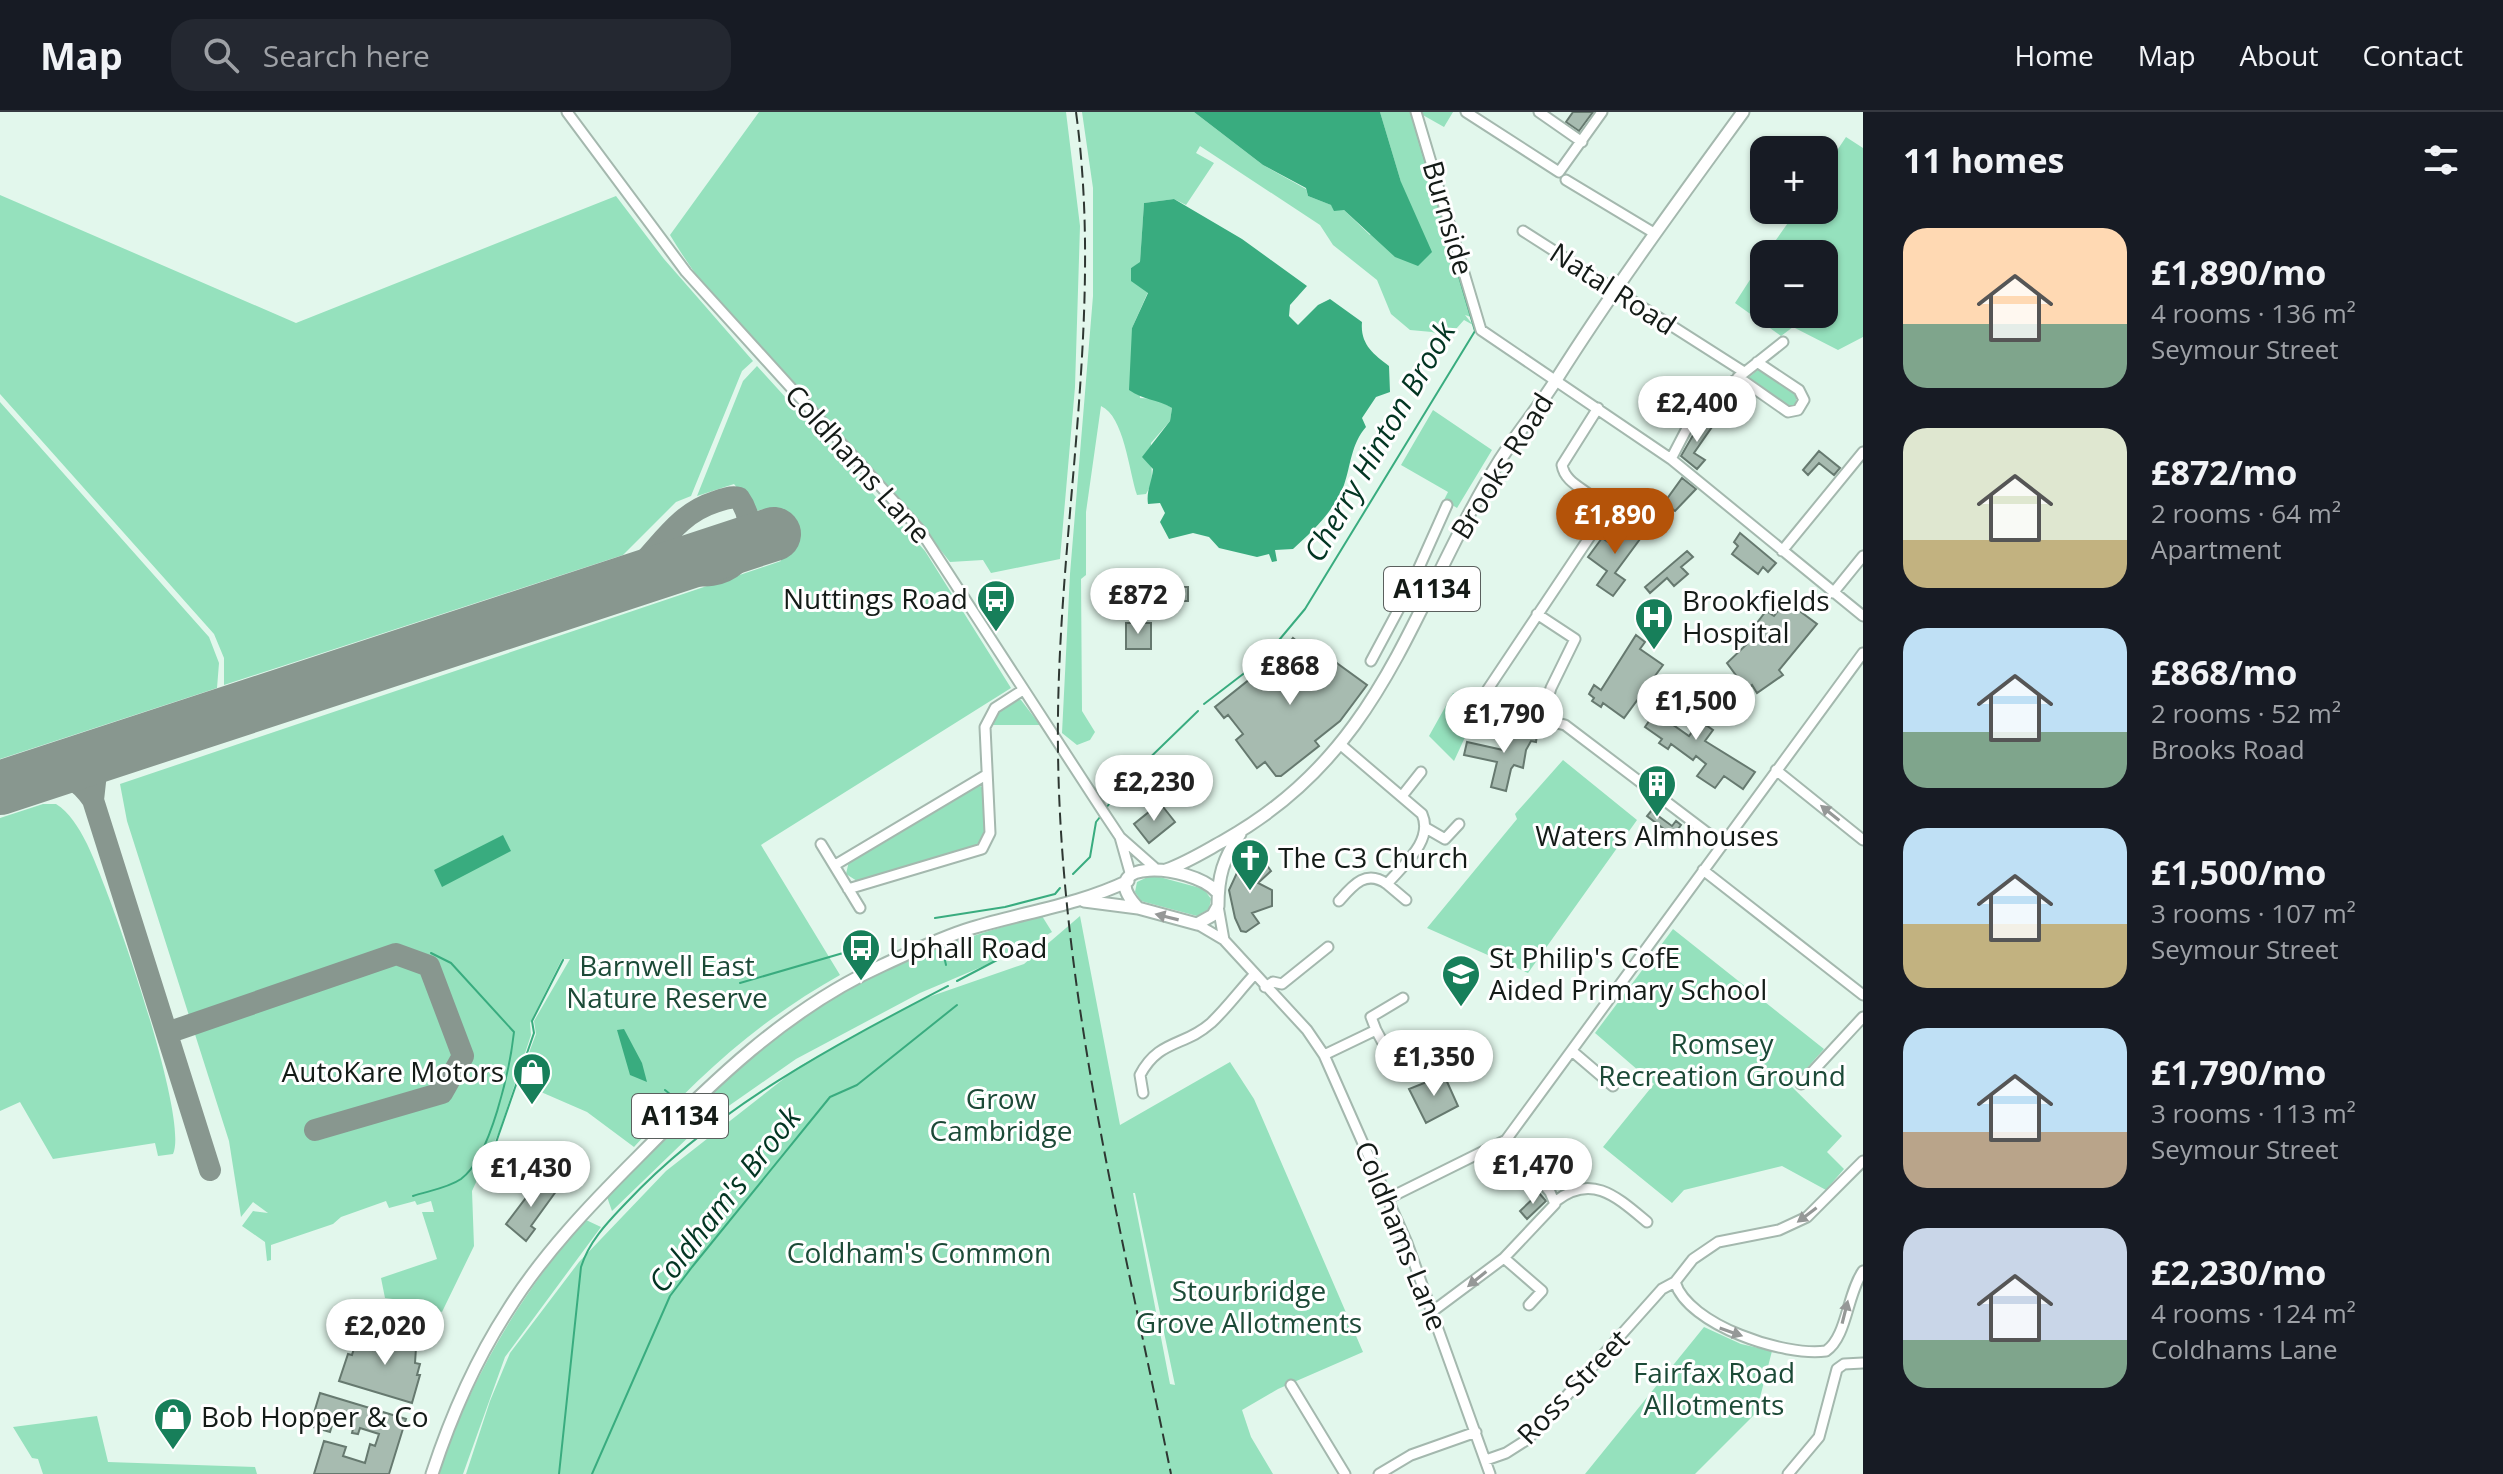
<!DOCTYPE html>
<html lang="en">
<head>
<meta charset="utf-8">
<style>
	body { margin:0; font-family:"Open Sans",sans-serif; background:#242831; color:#f1f3f6; height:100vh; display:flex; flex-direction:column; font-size:30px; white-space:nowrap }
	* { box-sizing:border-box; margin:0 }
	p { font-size:26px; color:#9ea1a6 }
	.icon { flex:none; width:44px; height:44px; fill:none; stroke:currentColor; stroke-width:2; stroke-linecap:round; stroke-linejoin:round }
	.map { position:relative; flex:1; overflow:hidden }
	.sheet { display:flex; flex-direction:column; background:#171b24; width:640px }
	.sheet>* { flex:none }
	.buttons { position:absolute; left:1750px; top:24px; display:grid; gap:16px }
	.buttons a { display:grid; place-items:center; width:88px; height:88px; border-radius:16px; background:#171b24; box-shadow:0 2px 6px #0004; font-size:40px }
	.price { position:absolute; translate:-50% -68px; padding:0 18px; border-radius:28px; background:#fff; color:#222; font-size:26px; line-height:52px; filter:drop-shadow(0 2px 4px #0008) }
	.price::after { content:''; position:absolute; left:50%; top:48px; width:24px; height:18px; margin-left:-12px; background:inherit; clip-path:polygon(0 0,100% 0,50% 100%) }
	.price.current { background:#b45309; color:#fff }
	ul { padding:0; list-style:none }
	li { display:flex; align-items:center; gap:24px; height:200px; padding:0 40px }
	li span { display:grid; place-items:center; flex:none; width:224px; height:160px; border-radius:24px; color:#555 }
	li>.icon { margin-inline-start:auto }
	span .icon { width:96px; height:96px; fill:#fffc; stroke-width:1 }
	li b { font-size:34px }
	h2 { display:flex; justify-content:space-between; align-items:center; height:96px; padding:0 40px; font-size:34px }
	header { display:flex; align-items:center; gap:48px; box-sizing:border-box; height:112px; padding:0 40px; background:#171b24; border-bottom:2px solid #363941 }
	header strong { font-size:38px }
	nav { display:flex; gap:44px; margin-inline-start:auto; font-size:28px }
	.search { width:560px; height:72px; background:#242831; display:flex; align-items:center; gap:20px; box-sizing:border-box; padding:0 28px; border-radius:24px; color:#9ea1a6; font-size:30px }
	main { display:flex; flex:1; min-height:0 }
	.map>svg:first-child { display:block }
	.green { fill:#95e1bd; fill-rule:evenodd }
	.water { fill:#39ac7f }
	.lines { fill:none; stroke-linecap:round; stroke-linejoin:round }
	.stream { stroke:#39ac7f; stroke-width:2 }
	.taxiway { stroke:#88978f; stroke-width:22 }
	.runway { stroke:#88978f; stroke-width:54 }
	.building { fill:#a7bbb0; stroke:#66796f; stroke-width:2 }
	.minor-casing { stroke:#a4b8ae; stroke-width:13 }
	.major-casing { stroke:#a4b8ae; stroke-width:15 }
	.minor { stroke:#fff; stroke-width:9 }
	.major { stroke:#fff; stroke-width:11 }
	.rail { stroke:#2e3732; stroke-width:2; stroke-dasharray:12 6; stroke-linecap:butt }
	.oneway { fill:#959897 }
	.labels { text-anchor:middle; stroke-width:6; stroke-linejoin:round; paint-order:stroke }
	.shield { fill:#fff; stroke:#5a5f5d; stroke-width:2 }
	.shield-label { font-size:26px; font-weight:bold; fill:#141b17 }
	.street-label { font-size:28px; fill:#141b17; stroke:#fff }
	.poi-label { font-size:28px; fill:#141b17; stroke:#fff; text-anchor:start }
	.park-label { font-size:28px; fill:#1c4a37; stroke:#fff }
	.water-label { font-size:30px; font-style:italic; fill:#023522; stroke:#fff }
</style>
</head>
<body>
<header>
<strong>Map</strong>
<div class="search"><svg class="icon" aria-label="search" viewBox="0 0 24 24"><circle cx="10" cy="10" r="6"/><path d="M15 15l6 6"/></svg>Search here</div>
<nav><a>Home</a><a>Map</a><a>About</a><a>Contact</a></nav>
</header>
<main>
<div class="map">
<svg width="1863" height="1362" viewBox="0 0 1863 1362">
	<rect width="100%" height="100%" fill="#e2f7ec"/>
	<path class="green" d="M759 0H1066L1080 114 1075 275 1060 447 991 461 983 448 950 450C863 338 742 243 670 123Z
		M1082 0H1194L1263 53 1306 77 1308 84 1344 98 1370 123 1401 70 1380 0H1453L1444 15 1421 2 1468 183 1471 205 1465 203 1473 213 1464 208 1448 226 1432 220 1410 218 1391 202 1377 168 1333 133 1320 113 1200 34 1196 41 1214 51 1186 93 1174 87 1144 91 1140 151 1131 156 1148 180 1132 216 1140 286 1157 287 1172 296 1170 309 1151 331 1152 371 1146 382 1137 383C1129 359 1124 304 1101 294L1086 400V463L1081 467 1082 599 1095 620 1090 628 1077 633 1062 621 1070 462 1093 184V76Z
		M1846 25 1863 36V225L1838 238 1793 215 1781 224 1735 191 1764 146V202H1824V142H1766L1797 98H1824V58Z
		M0 83 296 211 616 84 664 147 753 249 742 259 691 384 676 390 623 443 224 573V546L214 522 0 282Z
		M757 254 925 439 1011 576 761 733 840 863C755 911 699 964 634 1035L587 1000 518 970 536 922 534 909 570 847H562L530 911 531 923 499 1020 472 1079 474 1134 442 1200 416 1190 385 1186 381 1166 437 1147 422 1100H434L431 1089 417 1093 415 1089 389 1096 386 1089 341 1105 333 1112 271 1133V1148L267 1149 265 1130 242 1114 253 1099 268 1101 253 1090 241 1105 229 1029 127 709 120 672 781 449 764 397 756 399 734 372 697 384 743 269Z
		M1759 257 1797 284 1795 294 1789 295 1748 266Z
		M0 290 209 525 219 551 217 576 0 647Z
		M1433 298 1492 338 1457 396 1444 388 1448 380 1401 353Z
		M1453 581 1479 595 1454 649 1429 624Z
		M1014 587 1021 588 1040 613H989L995 602Z
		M1563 648 1637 708 1528 861 1427 816 1517 707 1515 702Z
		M977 671 986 679 987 724 978 737 857 769 846 762 849 749Z
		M43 692H56C69 700 79 716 86 730 108 773 190 1006 173 1042L158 1044 155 1031 53 1047 20 990 0 999V706Z
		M1152 763 1204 777 1211 787 1209 797 1197 804 1141 789 1135 780 1137 770Z
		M1042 804 1052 820 1019 839 920 881 796 947 700 1014 612 1099 606 1082C663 1026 718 969 781 920 856 863 952 827 1042 804Z
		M1080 804 1120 1013 1230 950 1254 987 1363 1240 1278 1277 1242 1298 1251 1325 1273 1362H466L490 1289 510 1241 579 1150 666 1059 800 954 923 887 1024 852ZM1133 1081H1135L1175 1273 1170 1272Z
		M1673 817 1824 937 1791 974 1842 1024 1827 1040 1844 1057 1826 1078 1782 1054 1684 1078 1672 1091 1603 1035 1654 972 1595 921Z
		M586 1108 601 1115 505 1245 463 1362H437C472 1267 518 1183 586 1108Z
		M1704 1215 1741 1232 1772 1239 1756 1301 1695 1362H1585Z
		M97 1304 108 1350 255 1355 257 1362H43L38 1347 32 1346 13 1315Z"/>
	<path class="water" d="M1194 0H1380L1401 70 1432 140 1418 154 1395 145 1344 98 1334 99 1331 93 1308 84 1306 76 1263 53Z
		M1174 87 1242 127 1307 174 1290 193 1289 204 1298 213 1318 193 1330 187 1362 210C1360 232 1373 242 1389 254L1390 280 1376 285 1362 306 1366 315C1351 332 1351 353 1344 373 1334 399 1313 419 1293 437L1275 438 1277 449 1272 450 1269 442 1257 445 1219 436 1209 425 1193 421 1169 427 1160 410 1165 401 1160 391 1148 392C1146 379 1152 370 1153 357L1142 345 1170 309 1172 296C1157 287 1143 288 1129 278L1132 216 1148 181 1131 169V156L1140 150 1144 91Z
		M503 723 511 739 442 775 434 758Z
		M624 917 642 951 647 970 630 963 617 918Z"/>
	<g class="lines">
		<path class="stream" d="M1204 592 1264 546 1305 497 1475 219 1411 0
			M1131 664 1198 599
			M1106 696 1125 672
			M1073 762 1090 745 1096 710 1100 705
			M935 806 1005 795 1055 782 1060 776
			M942 835 946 853
			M957 869 999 847
			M740 871 874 832
			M665 978 676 987
			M492 1042 534 921 532 909 563 848
			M413 1084C428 1079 448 1076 461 1067 491 1045 510 956 514 920L451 851 431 841
			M559 1362 581 1155C589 1129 608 1110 626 1091 716 995 833 934 948 874
			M592 1362 670 1184 692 1155 830 985 857 973 957 893"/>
		<path class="taxiway" d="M616 474C654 449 670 404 715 390 723 387 731 384 739 386 759 414 751 457 712 463 694 466 676 458 656 461
			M114 640 96 661 93 688 210 1058
			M39 663C65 660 79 667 93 688
			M167 921 396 842 429 854 463 944 442 981 315 1018"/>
		<path class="runway" d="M0 676 774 422"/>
	</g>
	<path class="building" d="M1573 0H1593L1579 19 1566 10Z
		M1703 306 1714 312 1694 341 1705 348 1697 357 1681 344Z
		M1819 339 1840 356 1834 363 1819 351 1808 363 1803 358Z
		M1682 366 1696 377 1675 399 1664 391Z
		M1624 409 1643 423 1615 461 1625 468 1613 484 1597 473 1607 459 1588 445 1602 426 1608 430Z
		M1740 421 1776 451 1768 460 1763 455 1758 462 1732 442 1738 434 1734 430Z
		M1687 439 1693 445 1681 455 1688 462 1674 474 1667 466 1650 481 1645 475Z
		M1150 475H1188V489H1150Z
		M1786 489 1817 512 1779 558 1783 563 1757 581 1752 573 1746 577 1727 551 1747 532 1744 528 1766 499 1774 504Z
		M1126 511H1151V537H1126Z
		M1636 523 1645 530 1640 537 1663 553 1624 606 1603 591 1601 595 1592 589 1594 586 1589 582 1594 573 1601 578Z
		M1293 526 1308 538 1301 546 1311 554 1327 544 1367 573 1340 609 1315 629 1319 634 1281 664H1276L1265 650 1257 656 1236 628 1243 622 1228 603 1224 606 1215 595 1280 543Z
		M1678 567 1692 577 1669 610 1689 624 1700 609 1713 618 1705 629 1755 660 1743 677 1724 664 1715 676 1697 664 1706 652 1696 644 1693 648 1671 632 1668 637 1659 631 1662 627 1645 615Z
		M1507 616 1537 623 1536 630 1531 629 1526 638 1523 656 1514 653 1511 657 1506 679 1491 675 1497 650 1464 643 1467 630 1503 638Z
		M1160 691 1175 710 1149 731 1134 712Z
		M1656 693 1661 697 1657 703 1672 714 1676 709 1681 713 1673 724 1647 704Z
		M1256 738 1271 759 1258 771 1272 778V794L1252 801 1259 811 1246 820 1241 819 1235 806 1229 778 1241 752Z
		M1444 963 1458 994 1426 1011 1409 977Z
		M541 1066 557 1078 531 1114 535 1117 526 1129 506 1112Z
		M1539 1081 1546 1089 1527 1107 1520 1099Z
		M391 1213 408 1222 416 1236 415 1251 420 1252 417 1263H420L412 1291 339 1269 348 1242 352 1243 355 1233 372 1238 375 1231 386 1228Z
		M320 1281 406 1307 389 1362H314L324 1329 346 1335 343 1344 365 1351 370 1332 375 1334 379 1322 360 1316 358 1322 352 1321 354 1313 334 1307 330 1320 310 1314Z"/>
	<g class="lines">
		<g class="minor-casing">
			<path id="minor" d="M567 0 686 160 920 418 1106 704 1120 725 1131 764
				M1416 0 1481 218 1671 347 1863 504
				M1466 0 1559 60 1602 0
				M1539 0 1582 30
				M1566 68 1654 121
				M1523 119 1744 260
				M1738 265 1788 300 1798 298 1804 288 1799 278 1757 250
				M1598 296 1562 353C1566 378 1603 379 1603 405L1486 580 1498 596 1565 613 1722 732
				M1671 347 1696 299 1783 230
				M1782 439 1863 340
				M1833 481 1863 444
				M1537 502 1575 527 1551 576 1542 606
				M1371 549 1409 478 1447 393
				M1776 658 1863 728
				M1402 684 1421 660
				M1426 716 1445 727 1459 712
				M1120 725 1154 755
				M821 732 860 796
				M835 753 986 663
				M1703 758 1863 883
				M1387 772 1406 788
				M848 777 982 737 990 721 985 615 995 596 1023 578
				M1339 789C1353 773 1366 757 1387 772 1403 753 1434 729 1422 702L1341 633
				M1218 794 1224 828
				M1197 812 1224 828 1307 918 1324 943 1407 1131 1490 1362
				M1265 875 1273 870 1282 872 1328 835
				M1376 918 1390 944
				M1572 939 1613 974
				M1324 943 1376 918 1371 905 1403 886
				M1801 972 1863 905
				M1143 981 1140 963C1159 927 1184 935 1211 911 1226 897 1240 878 1254 863
				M1389 1086 1506 1028 1863 541
				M1556 1089C1592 1061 1617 1085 1647 1110
				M1504 1146 1542 1179 1529 1193
				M1675 1170C1688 1213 1785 1245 1826 1239
				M1433 1199 1504 1146 1555 1092 1550 1080 1506 1028
				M1826 1239C1847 1225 1847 1182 1863 1159
				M1837 1257 1844 1252 1863 1251
				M1291 1273 1345 1362
				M1486 1348 1506 1341 1528 1327 1662 1177 1675 1170 1693 1147 1718 1130 1779 1118 1807 1105 1863 1049
				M1379 1362 1411 1343 1476 1320
				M1788 1362 1819 1325 1837 1257"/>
		</g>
		<g class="major-casing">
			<path id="major" d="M1166 758C1188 750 1205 739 1225 728 1386 638 1411 491 1500 348 1518 320 1539 295 1556 268 1614 176 1679 88 1743 0
				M1084 789 1138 796 1197 812 1213 803 1218 794C1218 764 1223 747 1240 722
				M1138 796C1090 745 1190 752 1216 779
				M432 1362C451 1304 475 1249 508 1198 543 1142 590 1093 637 1046 710 972 787 896 883 853 911 840 942 825 972 816 1025 800 1078 793 1128 769"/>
		</g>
		<use href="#minor" class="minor"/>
		<use href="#major" class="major"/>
		<path class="rail" d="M1076 0C1105 213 1055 427 1058 640 1061 885 1123 1124 1171 1362"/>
	</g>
	<defs><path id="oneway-solid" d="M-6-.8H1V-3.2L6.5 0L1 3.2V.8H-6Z" transform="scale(2)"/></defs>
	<g class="oneway">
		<use href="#oneway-solid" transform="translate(1830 701) rotate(-141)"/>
		<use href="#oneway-solid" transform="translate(1167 805) rotate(-166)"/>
		<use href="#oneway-solid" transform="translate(1807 1103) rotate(143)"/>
		<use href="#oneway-solid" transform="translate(1477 1167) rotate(141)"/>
		<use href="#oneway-solid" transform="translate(1845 1200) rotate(-76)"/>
		<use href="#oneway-solid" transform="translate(1731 1220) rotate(19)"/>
	</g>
	<defs>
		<g id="bus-pin" transform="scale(2)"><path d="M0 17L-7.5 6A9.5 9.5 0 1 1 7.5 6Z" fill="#177f5a" stroke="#fff"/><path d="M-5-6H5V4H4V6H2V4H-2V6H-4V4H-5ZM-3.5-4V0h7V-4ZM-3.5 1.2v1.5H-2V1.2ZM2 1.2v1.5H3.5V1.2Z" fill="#fff"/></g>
		<g id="hospital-pin" transform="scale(2)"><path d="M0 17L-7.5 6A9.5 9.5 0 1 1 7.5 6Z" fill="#177f5a" stroke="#fff"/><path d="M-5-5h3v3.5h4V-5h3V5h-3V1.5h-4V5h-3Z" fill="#fff"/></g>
		<g id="building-pin" transform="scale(2)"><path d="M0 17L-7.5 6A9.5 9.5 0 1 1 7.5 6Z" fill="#177f5a" stroke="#fff"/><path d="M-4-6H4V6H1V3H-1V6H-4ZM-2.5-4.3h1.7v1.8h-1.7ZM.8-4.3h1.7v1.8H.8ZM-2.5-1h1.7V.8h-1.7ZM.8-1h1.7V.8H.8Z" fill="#fff"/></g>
		<g id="church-pin" transform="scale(2)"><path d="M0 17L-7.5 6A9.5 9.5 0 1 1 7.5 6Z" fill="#177f5a" stroke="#fff"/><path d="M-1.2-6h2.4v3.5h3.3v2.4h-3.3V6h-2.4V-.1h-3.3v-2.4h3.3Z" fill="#fff"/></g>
		<g id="school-pin" transform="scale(2)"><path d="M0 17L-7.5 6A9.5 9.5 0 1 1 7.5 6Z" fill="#177f5a" stroke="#fff"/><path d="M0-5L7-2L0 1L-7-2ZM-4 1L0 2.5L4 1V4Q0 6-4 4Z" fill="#fff"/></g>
		<g id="shop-pin" transform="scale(2)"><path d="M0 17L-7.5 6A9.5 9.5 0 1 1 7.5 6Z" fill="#177f5a" stroke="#fff"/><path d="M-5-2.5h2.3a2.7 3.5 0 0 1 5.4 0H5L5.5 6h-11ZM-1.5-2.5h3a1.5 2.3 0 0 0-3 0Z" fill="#fff"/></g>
	</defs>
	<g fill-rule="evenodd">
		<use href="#bus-pin" x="996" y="487"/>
		<use href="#hospital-pin" x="1654" y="505"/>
		<use href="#building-pin" x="1657" y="672"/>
		<use href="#church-pin" x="1250" y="746"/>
		<use href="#bus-pin" x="861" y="836"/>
		<use href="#school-pin" x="1461" y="862"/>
		<use href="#shop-pin" x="532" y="960"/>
		<use href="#shop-pin" x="173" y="1305"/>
	</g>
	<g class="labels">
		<g class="shield">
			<rect x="1384" y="455" width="96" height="44" rx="6"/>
			<rect x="632" y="982" width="96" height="44" rx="6"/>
		</g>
		<g class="shield-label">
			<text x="1432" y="486">A1134</text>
			<text x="680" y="1013">A1134</text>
		</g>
		<g class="street-label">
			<text transform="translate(1448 106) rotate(74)" y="10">Burnside</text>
			<text transform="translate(1613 177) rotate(33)" y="10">Natal Road</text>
			<text transform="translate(858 352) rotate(48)" y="10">Coldhams Lane</text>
			<text transform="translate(1502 354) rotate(-58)" y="10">Brooks Road</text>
			<text transform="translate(1401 1124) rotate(68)" y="10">Coldhams Lane</text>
			<text transform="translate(1573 1275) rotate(-46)" y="10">Ross Street</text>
		</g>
		<g class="poi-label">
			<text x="968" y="497" text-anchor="end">Nuttings Road</text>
			<text x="1682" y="499">Brookfields<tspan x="1682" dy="32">Hospital</tspan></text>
			<text x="1657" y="734" text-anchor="middle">Waters Almhouses</text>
			<text x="1278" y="756">The C3 Church</text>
			<text x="889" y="846">Uphall Road</text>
			<text x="1489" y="856">St Philip's CofE<tspan x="1489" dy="32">Aided Primary School</tspan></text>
			<text x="504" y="970" text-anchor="end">AutoKare Motors</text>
			<text x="201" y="1315">Bob Hopper &amp; Co</text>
		</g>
		<g class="park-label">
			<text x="667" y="864">Barnwell East<tspan x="667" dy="32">Nature Reserve</tspan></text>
			<text x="1722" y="942">Romsey<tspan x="1722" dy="32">Recreation Ground</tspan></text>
			<text x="1001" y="997">Grow<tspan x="1001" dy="32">Cambridge</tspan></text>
			<text x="919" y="1151">Coldham's Common</text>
			<text x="1249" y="1189">Stourbridge<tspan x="1249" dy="32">Grove Allotments</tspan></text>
			<text x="1714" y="1271">Fairfax Road<tspan x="1714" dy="32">Allotments</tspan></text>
		</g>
		<g class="water-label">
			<text transform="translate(1380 330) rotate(-60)" y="10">Cherry Hinton Brook</text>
			<text transform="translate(725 1088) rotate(-52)" y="10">Coldham's Brook</text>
		</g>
	</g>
</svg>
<div class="buttons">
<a>+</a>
<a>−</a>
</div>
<b class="price" style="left:1697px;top:332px">£2,400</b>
<b class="price current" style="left:1615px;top:444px">£1,890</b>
<b class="price" style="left:1138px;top:524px">£872</b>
<b class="price" style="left:1290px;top:595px">£868</b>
<b class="price" style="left:1696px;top:630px">£1,500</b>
<b class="price" style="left:1504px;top:643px">£1,790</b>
<b class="price" style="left:1154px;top:711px">£2,230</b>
<b class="price" style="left:1434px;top:986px">£1,350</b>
<b class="price" style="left:1533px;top:1094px">£1,470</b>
<b class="price" style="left:531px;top:1097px">£1,430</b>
<b class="price" style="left:385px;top:1255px">£2,020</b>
</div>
<section class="sheet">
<h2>11 homes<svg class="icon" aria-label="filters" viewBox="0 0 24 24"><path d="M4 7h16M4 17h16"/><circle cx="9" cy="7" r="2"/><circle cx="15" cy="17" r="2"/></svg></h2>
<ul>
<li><span style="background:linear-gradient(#ffd9b3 60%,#7fa58c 0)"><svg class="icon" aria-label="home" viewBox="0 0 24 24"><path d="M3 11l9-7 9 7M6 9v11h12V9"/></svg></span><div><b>£1,890/mo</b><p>4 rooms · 136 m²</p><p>Seymour Street</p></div></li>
<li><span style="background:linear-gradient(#dfe7d0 70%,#c2b280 0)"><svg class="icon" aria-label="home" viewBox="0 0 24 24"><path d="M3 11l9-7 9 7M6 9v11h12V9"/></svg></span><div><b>£872/mo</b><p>2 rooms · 64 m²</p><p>Apartment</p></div></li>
<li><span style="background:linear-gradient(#bfe0f5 65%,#7fa58c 0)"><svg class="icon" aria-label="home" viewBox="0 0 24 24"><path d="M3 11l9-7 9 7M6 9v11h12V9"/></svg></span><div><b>£868/mo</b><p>2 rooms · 52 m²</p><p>Brooks Road</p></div></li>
<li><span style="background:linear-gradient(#bfe0f5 60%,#c2b280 0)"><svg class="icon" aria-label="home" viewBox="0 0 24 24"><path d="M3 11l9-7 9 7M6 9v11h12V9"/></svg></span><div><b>£1,500/mo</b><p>3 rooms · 107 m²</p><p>Seymour Street</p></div></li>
<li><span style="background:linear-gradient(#bfe0f5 65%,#b9a48a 0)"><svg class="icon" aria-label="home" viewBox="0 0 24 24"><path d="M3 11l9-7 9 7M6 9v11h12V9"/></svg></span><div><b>£1,790/mo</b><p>3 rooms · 113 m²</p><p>Seymour Street</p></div></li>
<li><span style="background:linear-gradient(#c9d6e8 70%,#7fa58c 0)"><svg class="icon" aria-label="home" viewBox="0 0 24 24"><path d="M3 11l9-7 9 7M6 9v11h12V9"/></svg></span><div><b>£2,230/mo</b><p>4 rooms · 124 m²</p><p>Coldhams Lane</p></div></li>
</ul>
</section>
</main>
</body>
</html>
